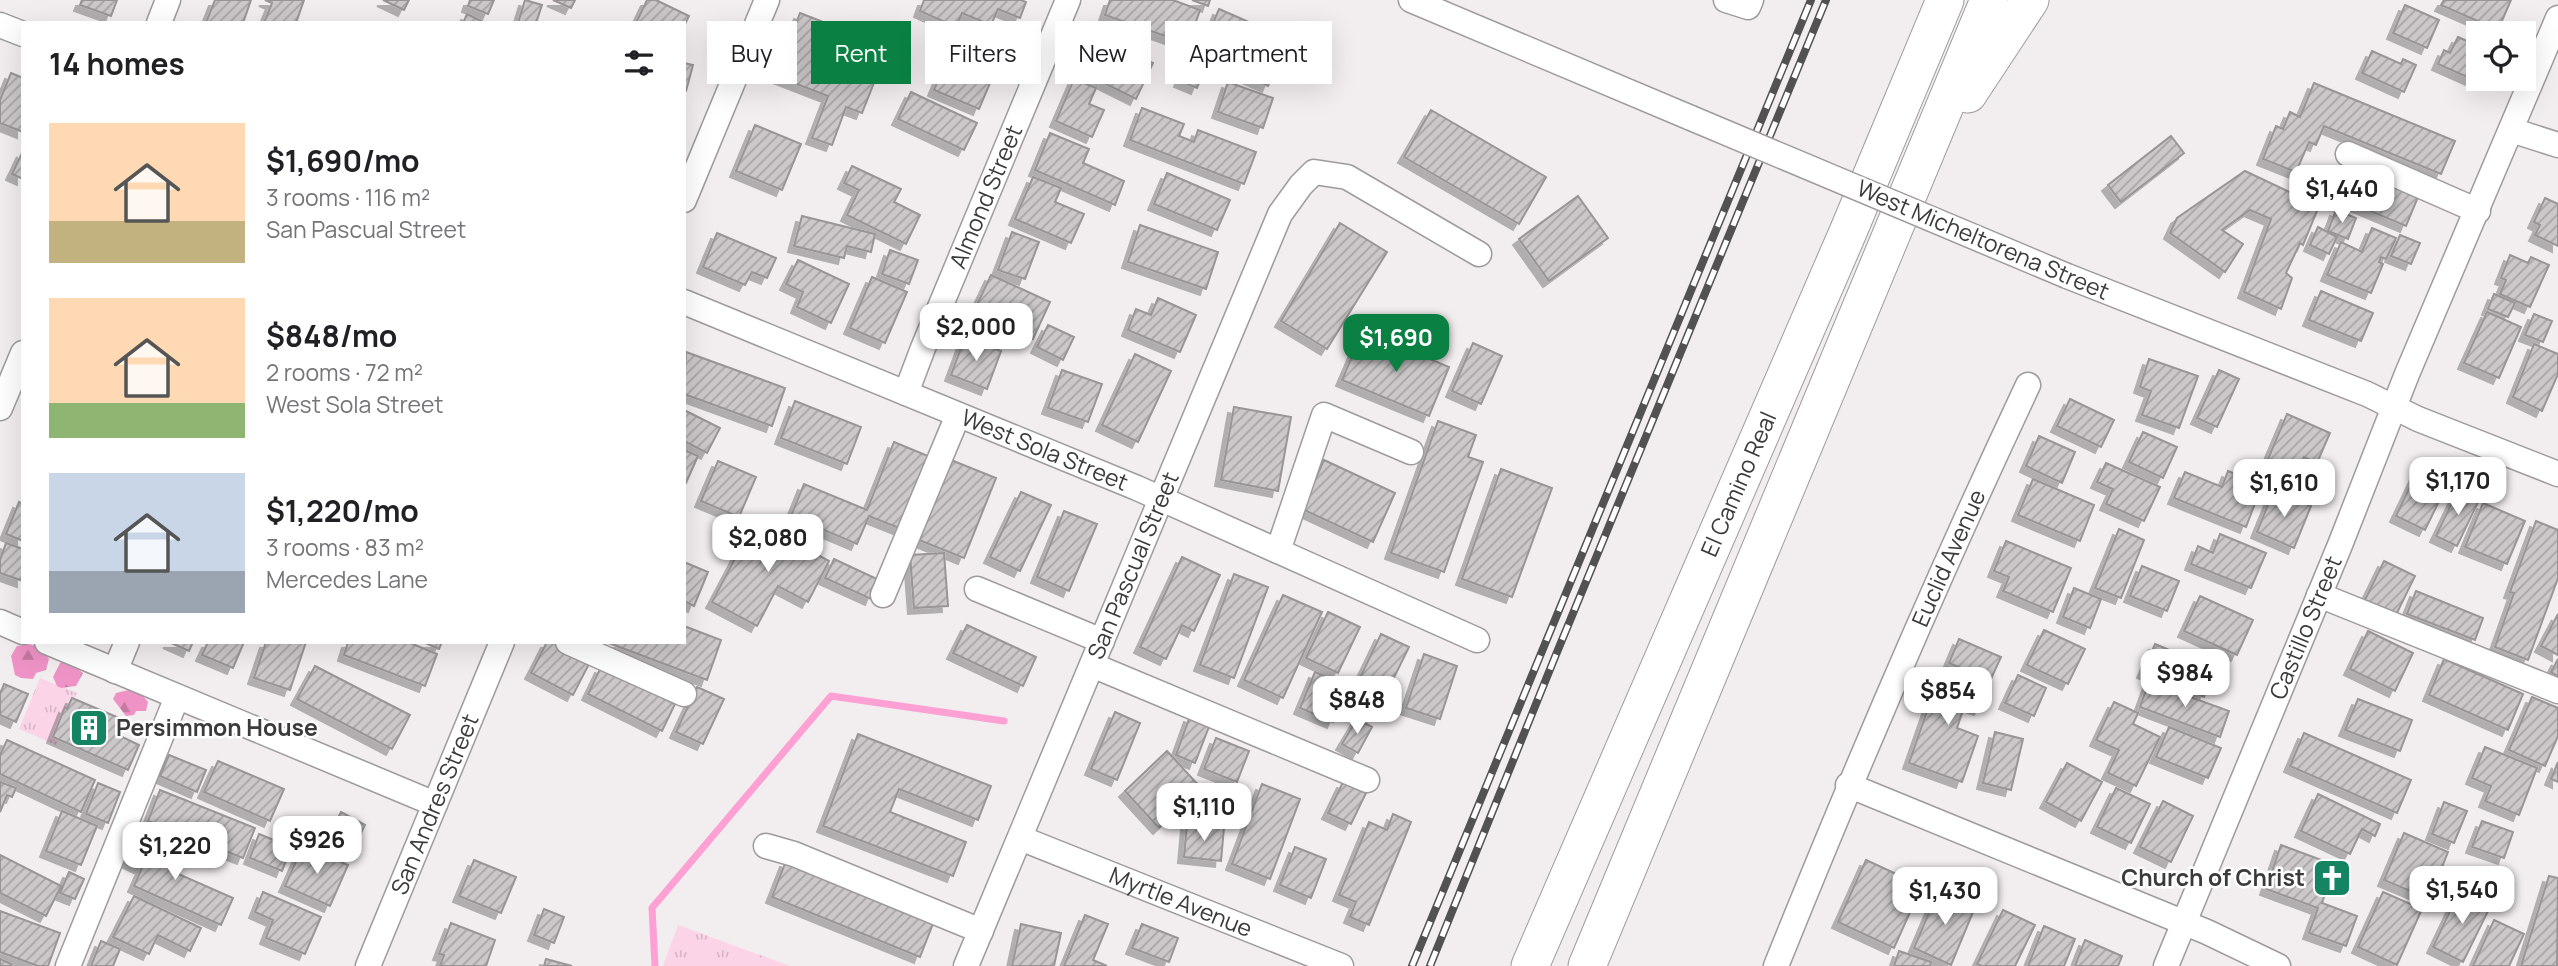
<!DOCTYPE html>
<html lang="en">
<head>
<meta charset="utf-8">
<style>
	body { margin:0; font-family:Manrope,sans-serif; background:#f6f6f6; color:#202124; height:100vh; display:flex; flex-direction:column; font-size:26px; white-space:nowrap }
	* { box-sizing:border-box; margin:0 }
	p { font-size:23px; color:#757577 }
	.icon { flex:none; width:38px; height:38px; fill:none; stroke:currentColor; stroke-width:2; stroke-linecap:round; stroke-linejoin:round }
	.map { position:relative; flex:1; overflow:hidden }
	.panel { position:absolute; left:21px; top:21px; width:665px; height:623px; display:flex; flex-direction:column; background:#fff; border-radius:0px; box-shadow:0 7px 28px #0002 }
	.panel>* { flex:none }
	.guide { position:absolute; left:707px; top:21px; width:665px; height:63px; display:flex; gap:14px }
	.controls { position:absolute; left:2466px; top:21px; display:grid; gap:14px }
	.controls a { display:grid; place-items:center; width:70px; height:70px; border-radius:0px; background:#fff; box-shadow:0 7px 28px #0002; font-size:35px }
	.price { position:absolute; translate:-50% -60px; padding:0 16px; border-radius:14px; background:#fff; color:#222; font-size:23px; line-height:46px; filter:drop-shadow(0 2px 4px #0008) }
	.price::after { content:''; position:absolute; left:50%; top:42px; width:21px; height:16px; margin-left:-10px; background:inherit; clip-path:polygon(0 0,100% 0,50% 100%) }
	.price.active { background:#0b8043; color:#fff }
	ul { padding:0; list-style:none }
	li { display:flex; align-items:center; gap:21px; height:175px; padding:0 28px }
	li span { display:grid; place-items:center; flex:none; width:196px; height:140px; border-radius:0px; color:#555 }
	li>.icon { margin-inline-start:auto }
	span .icon { width:84px; height:84px; fill:#fffc; stroke-width:1 }
	li b { font-size:30px }
	h2 { display:flex; justify-content:space-between; align-items:center; height:84px; padding:0 28px; font-size:30px }
	.pill { padding:0 24px; border-radius:0px; background:#fff; box-shadow:0 7px 28px #0002; font-size:24px; line-height:63px }
	.pill.active { background:#0b8043; color:#fff }
	.map>svg:first-child { display:block }
	.grass { fill:url(#grass-tufts) }
	.forest { fill:url(#forest-firs) }
	.lines { fill:none; stroke-linecap:round; stroke-linejoin:round }
	.stream { stroke:#fda0d4; stroke-width:7 }
	.building { fill:url(#building-hatch); stroke:#999597; stroke-width:2; filter:url(#shadow) }
	.minor-casing { stroke:#9f9b9d; stroke-width:27 }
	.highway-casing { stroke:#9f9b9d; stroke-width:39 }
	.minor { stroke:#fff; stroke-width:24 }
	.highway { stroke:#fff; stroke-width:37 }
	.rail-casing { stroke:#535253; stroke-width:8 }
	.rail { stroke:#fff; stroke-width:5; stroke-dasharray:16; stroke-linecap:butt }
	.minor-bridge-casing { stroke:#9f9b9d; stroke-width:27; stroke-linecap:butt }
	.minor-bridge { stroke:#fff; stroke-width:24 }
	.labels { text-anchor:middle; stroke-width:5; stroke-linejoin:round; paint-order:stroke }
	.street-label { font-size:23px; fill:#3c3b3c; stroke:#fff }
	.poi-label { font-size:23px; font-weight:bold; fill:#3c3b3c; stroke:#fff; text-anchor:start }
</style>
</head>
<body>
<div class="map">
<svg width="2558" height="966" viewBox="0 0 2558 966">
	<defs>
		<pattern id="grass-tufts" width="24" height="20" patternUnits="userSpaceOnUse" patternTransform="scale(1.75)"><rect width="24" height="20" fill="#fbd4e8"/><path d="M3 7l-1-3M5 7V3M7 7l1-3M15 17l-1-3M17 17v-4M19 17l1-3" fill="none" stroke="#d8b7c8"/></pattern>
		<pattern id="forest-firs" width="22" height="20" patternUnits="userSpaceOnUse" patternTransform="scale(1.75)"><rect width="22" height="20" fill="#ef93c6"/><path d="M5 1l3.5 6h-7zM16 11l3.5 6h-7z" fill="#c379a2"/></pattern>
		<pattern id="building-hatch" width="6" height="6" patternUnits="userSpaceOnUse" patternTransform="scale(1.75)"><rect width="6" height="6" fill="#ccc8ca"/><path d="M-1 1l2-2M0 6l6-6M5 7l2-2" fill="none" stroke="#a7a4a5"/></pattern>
		<filter id="shadow"><feDropShadow dx="-6" dy="6" stdDeviation="0" flood-color="#0004"/></filter>
	</defs>
	<rect width="100%" height="100%" fill="#f2edef"/>
	<path class="grass" d="M40 678 77 693 56 745 19 729Z
		M678 925 790 966H663Z"/>
	<path class="forest" d="M29 644 40 647 49 659 46 670 36 673 33 679 21 678 15 675 11 656 17 646Z
		M69 660 79 665V670L83 673 76 686 61 688 57 686 53 677 60 663Z
		M137 688 148 702 146 711H136L134 715 126 716 113 699 116 693Z"/>
	<g class="lines">
		<path class="stream" d="M655 966 652 908 831 696 1004 721"/>
	</g>
	<path class="building" d="M82 0H117L111 16 80 5Z
		M215 0H251L243 23H206Z
		M265 0H304L296 23H264L272 3Z
		M383 0H409L404 10Z
		M470 0H494L488 14 468 6Z
		M525 0 542 5 536 23H518Z
		M553 0H575L571 8Z
		M647 0H656L689 16 684 26V23H636Z
		M924 0H1021L1026 2 1020 18 998 9 991 25 962 13 956 27 920 11Z
		M1110 0H1173L1200 10 1188 44 1105 15Z
		M1192 0H1210L1208 6Z
		M2444 0H2511L2498 30 2441 5Z
		M2405 5 2439 20 2427 48 2393 33Z
		M1219 9 1288 39 1268 86 1199 56Z
		M800 13 882 45 873 68 879 70 862 113 846 107 832 145 812 138 828 96 776 76Z
		M467 14 485 23H463Z
		M2458 37 2478 46V76L2476 81 2438 64 2444 50 2450 53Z
		M954 42 999 62 979 109 934 90Z
		M1115 45 1153 63 1136 99 1082 72 1089 57 1106 64Z
		M2372 51 2401 64 2403 59 2416 65 2404 92 2362 73Z
		M1188 62 1205 69 1197 88 1180 81Z
		M684 63 693 65 686 91H684Z
		M11 73 23 78V132L0 123V100Z
		M1074 79 1096 88 1089 104 1104 110 1092 137 1056 121Z
		M1228 82 1273 98 1263 128 1218 112Z
		M2314 83 2455 141 2441 174 2324 126 2316 145 2309 142 2296 172 2263 159 2276 126 2283 129 2290 112 2300 117Z
		M911 92 977 123 964 150 898 119Z
		M1142 108 1184 124 1179 136 1194 142 1198 130 1256 152 1244 184 1130 140Z
		M1431 110 1546 177 1519 224 1404 157Z
		M755 125 801 144 782 190 736 171Z
		M1050 133 1089 149 1083 163 1124 181 1115 205 1035 170Z
		M2171 136 2184 153 2121 202 2108 185Z
		M23 151V179L12 174Z
		M852 166 901 189 894 202 920 215 906 244 847 215 859 190 844 183Z
		M2245 171 2319 206 2303 245 2300 243 2286 273 2292 278 2281 309 2244 292 2271 219 2250 210 2222 230 2243 244 2225 272 2170 233 2177 218Z
		M2328 171 2347 178 2339 200 2319 192Z
		M1167 173 1230 200 1217 230 1154 204Z
		M2368 176 2418 197 2406 226 2356 205Z
		M1033 177 1061 188 1055 202 1084 214 1071 243 1015 219Z
		M1578 196 1608 238 1549 281 1519 239Z
		M2545 198 2558 204V246L2535 235 2540 225 2534 222Z
		M2336 210 2356 218 2348 239 2328 231Z
		M802 216 875 234 871 252 847 246 844 258 794 246Z
		M1340 223 1387 252 1327 349 1281 321Z
		M1140 225 1218 252 1206 289 1128 262Z
		M2318 227 2337 237 2329 254 2310 245Z
		M2372 228 2396 238 2386 259 2381 257 2379 262 2383 264 2371 293 2327 275 2341 242 2362 252Z
		M1012 232 1039 242 1025 279 998 270Z
		M717 233 776 258 767 278 752 272 745 285 703 267Z
		M2400 235 2420 243 2411 264 2391 256Z
		M890 250 918 260 909 284 882 274Z
		M2510 255 2528 263 2531 257 2549 265 2530 307 2500 294 2506 280 2501 278Z
		M798 260 849 284 831 323 797 307 803 292 786 284Z
		M991 275 1050 302 1033 339 974 311Z
		M872 277 907 292 885 343 850 328Z
		M2321 291 2373 313 2361 341 2309 320Z
		M2494 294 2515 303 2508 317 2488 309Z
		M1158 298 1196 315 1180 352 1128 330 1136 309 1151 315Z
		M2487 312 2521 327 2499 378 2464 363Z
		M2534 314 2552 321 2543 342 2525 335Z
		M1048 325 1074 337 1063 360 1037 347Z
		M1363 331 1449 367 1429 416 1342 380Z
		M965 337 1001 351 987 389 951 375Z
		M1473 343 1502 356 1481 404 1452 391Z
		M2534 344 2558 354V374L2542 411 2513 397Z
		M686 352 785 388 772 426 684 394Z
		M1135 354 1171 371 1138 442 1102 425Z
		M2149 359 2198 376 2179 428 2142 415 2151 391 2140 387Z
		M1062 370 1102 384 1088 422 1048 408Z
		M2219 370 2239 379 2217 427 2197 418Z
		M2070 399 2114 420 2101 447 2057 426Z
		M795 401 861 427 847 464 781 438Z
		M1234 407 1291 417 1278 491 1221 480Z
		M684 410 720 428 707 453 684 441Z
		M2287 414 2330 433 2317 463 2304 457 2297 472 2268 459Z
		M1438 421 1476 435 1468 457 1483 462 1444 572 1391 553Z
		M2143 432 2177 447 2163 478 2129 462Z
		M2039 436 2075 452 2062 483 2026 466Z
		M894 442 928 456 899 528 869 516 857 544 791 516 804 484 867 510Z
		M684 450 698 456 686 483 684 482Z
		M951 460 996 478 964 558 919 540Z
		M1324 460 1395 493 1373 542 1302 509Z
		M718 461 756 477 739 517 701 501Z
		M2106 463 2160 487 2144 521 2106 504 2113 489 2097 482Z
		M1501 469 1552 488 1512 597 1462 579Z
		M2228 471 2262 485 2246 527 2174 498 2185 472 2222 487Z
		M2417 472 2446 487 2425 530 2396 516Z
		M2033 479 2094 505 2080 541 2018 515Z
		M2459 488 2480 498 2457 546 2436 536Z
		M2274 490 2311 506 2294 548 2257 532Z
		M1021 492 1051 505 1020 571 990 557Z
		M19 502 23 504V541L6 534Z
		M2483 503 2525 521 2507 564 2465 547Z
		M1064 511 1097 524 1069 591 1037 577Z
		M755 521 829 561 808 602 778 586 757 626 712 602Z
		M2536 521 2558 530V578L2528 660 2495 647 2514 593 2510 592Z
		M2119 529 2144 540 2121 598 2095 588Z
		M2220 534 2266 553 2251 588 2191 564 2198 546 2213 553Z
		M2006 541 2071 568 2053 612 2003 591 2009 577 1994 571Z
		M6 543 23 549V581L0 573V560Z
		M944 553 948 606 914 608 910 555Z
		M1182 557 1220 575 1194 631 1182 625 1166 659 1140 647Z
		M834 559 879 580 871 599 825 578Z
		M2384 561 2415 576 2396 615 2365 600Z
		M684 562 708 572 694 606 684 601Z
		M2142 566 2179 581 2167 611 2130 596Z
		M1234 574 1268 587 1234 678 1200 665Z
		M2074 588 2101 599 2090 628 2063 617Z
		M2416 591 2483 618 2475 640 2407 614Z
		M1283 595 1322 612 1283 698 1244 680Z
		M2200 596 2253 620 2237 655 2184 631Z
		M1328 612 1360 627 1338 673 1306 658Z
		M2558 614V655L2541 646Z
		M967 625 1036 657 1023 686 953 653Z
		M684 626 721 640 707 680 606 642H684Z
		M2044 630 2085 649 2068 684 2027 665Z
		M2368 631 2413 653 2395 691 2350 669Z
		M1381 634 1409 647 1384 698 1357 684Z
		M1959 639 2001 657 1990 681 1949 663Z
		M169 642H193L189 651Z
		M208 642H244L233 668 202 655Z
		M266 642H306L290 690 254 678Z
		M348 642H408L437 654 425 686 344 655Z
		M423 642H442L439 649Z
		M547 642H552L590 662 573 695 531 673Z
		M2155 644 2215 669 2204 697 2143 672Z
		M1424 654 1457 666 1440 719 1406 708Z
		M2444 659 2523 694 2508 730 2429 695Z
		M2558 659V676L2551 672Z
		M315 666 410 715 392 749 297 699Z
		M601 667 675 704 662 731 588 694Z
		M1942 668 1988 685 1980 709 1965 704 1957 728 1978 736 1962 782 1909 763Z
		M1315 672 1348 686 1333 722 1300 708Z
		M2018 675 2046 688 2034 716 2005 703Z
		M2149 682 2229 711 2220 737 2140 707Z
		M4 684 28 694 16 722 0 715V694Z
		M697 687 724 699 703 744 676 732Z
		M2532 697 2558 708V736L2545 766 2509 750Z
		M72 698 124 720 118 735 139 745 128 770 53 737 65 707 67 709Z
		M2358 699 2412 720 2400 751 2345 730Z
		M2114 702 2138 713 2133 724 2160 737 2136 786 2108 773 2119 750 2096 740Z
		M1115 712 1140 723 1117 780 1091 769Z
		M1190 716 1210 724 1195 763 1176 755Z
		M1357 719 1372 727 1358 753 1342 744Z
		M2169 727 2221 748 2208 778 2156 757Z
		M1995 732 2023 739 2011 790 1983 783Z
		M2304 733 2411 780 2397 813 2290 766Z
		M858 734 991 786 978 820 899 789 890 812 966 842 953 876 823 826Z
		M1216 738 1249 751 1237 782 1204 769Z
		M7 740 95 780 81 812 0 774V755Z
		M2485 747 2537 768 2519 815 2485 801 2491 786 2472 778Z
		M1167 751 1201 788 1159 828 1125 791Z
		M169 755 206 770 197 792 160 776Z
		M218 761 284 789 270 821 204 792Z
		M2558 762V782L2551 779Z
		M2067 763 2102 782 2081 821 2046 802Z
		M0 782 16 788 12 797 7 795 0 812Z
		M1343 782 1366 793 1351 824 1328 813Z
		M98 783 120 792 108 823 86 814Z
		M1262 784 1300 799 1270 879 1232 864Z
		M2116 788 2150 804 2131 843 2097 827Z
		M160 790 255 828 243 858 148 821Z
		M2318 794 2380 824 2375 836 2362 829 2350 854 2301 831Z
		M2163 801 2193 816 2171 862 2140 847Z
		M2444 802 2467 811 2454 843 2432 834Z
		M62 811 97 826 81 865 46 851Z
		M341 812 365 825 350 854 326 841Z
		M1393 814 1411 822 1369 925 1350 917 1356 902 1339 895 1369 822 1387 830Z
		M2482 821 2513 832 2504 858 2472 847Z
		M1187 824 1224 828 1221 861 1184 857Z
		M2404 833 2448 852 2429 899 2384 880Z
		M259 834 291 847 282 871 250 858Z
		M135 836 183 858 176 873 233 898 221 925 134 886 142 868 125 860Z
		M2281 845 2335 865 2322 903 2357 916 2346 946 2309 933 2318 908 2266 889Z
		M303 846 348 865 330 906 285 886Z
		M1295 847 1326 859 1311 898 1280 885Z
		M0 855 61 886 46 916 0 893Z
		M474 860 516 877 501 913 459 896Z
		M1866 860 1905 878 1899 891 1916 899 1894 948 1838 922Z
		M786 861 934 921 920 957 772 897Z
		M69 872 84 879 75 899 60 893Z
		M2549 876 2558 878 2557 966H2521Z
		M1939 889 1976 905 1951 965 1914 948Z
		M2460 890 2491 905 2463 962 2433 947Z
		M263 892 321 917 305 954 266 938 273 920 255 912Z
		M2383 892 2422 909 2397 965 2358 947Z
		M134 896 201 928 190 951 158 935 149 954 113 937Z
		M544 909 564 917 554 943 534 935Z
		M2003 910 2035 925 2015 966H1982L1977 964Z
		M0 911 60 933 48 966H38L0 952Z
		M1085 915 1108 924 1093 960 1107 966H1064Z
		M2494 920 2524 934 2509 966H2473Z
		M451 923 495 940 486 966H440L444 955 439 954Z
		M1021 924 1061 933 1054 966H1012Z
		M1142 924 1178 938 1169 962 1132 948Z
		M2044 926 2075 939 2064 966H2028Z
		M2085 940 2122 956 2118 966H2075Z
		M101 941 120 949 113 966H91Z
		M1899 951 1931 962 1930 966H1894Z
		M0 959 11 964V966H0Z
		M546 959 572 966H544Z"/>
	<g class="lines">
		<g class="minor-casing">
			<g id="minor">
				<path d="M1411 0 1691 118"/>
				<path d="M1726 0 1748 7 1751 0"/>
				<path d="M159 23 168 0"/>
				<path d="M0 25 23 34"/>
				<path d="M2511 130 2558 145"/>
				<path d="M2348 154 2478 211"/>
				<path d="M684 200 767 0"/>
				<path d="M2067 276 2367 394 2418 419 2558 474"/>
				<path id="s1" d="M684 302 1137 488 1477 640"/>
				<path id="s2" d="M906 393 923 348 1068 0"/>
				<path d="M0 408 23 353"/>
				<path d="M1278 551 1324 415 1411 452"/>
				<path d="M977 589 1102 641"/>
				<path d="M883 595 958 415"/>
				<path d="M2319 595 2558 691"/>
				<path d="M0 622 23 632"/>
				<path d="M47 642 435 804"/>
				<path d="M568 642 684 694"/>
				<path d="M1092 665 1367 780"/>
				<path d="M115 671 127 642"/>
				<path d="M1848 785 2207 932 2278 966"/>
				<path id="s3" d="M1020 838 1341 966"/>
				<path d="M766 846 794 854 981 931"/>
				<path d="M68 966 177 697"/>
				<path id="s4" d="M368 966 502 642"/>
				<path id="s5" d="M966 966 1280 214 1301 185 1314 172 1347 177 1479 254"/>
				<path id="s6" d="M1776 966C1855 770 1938 576 2028 385"/>
				<path id="s7" d="M2166 966 2340 545 2407 374 2558 18"/>
			</g>
		</g>
		<g class="highway-casing">
			<g id="highway">
				<path d="M1968 94 2030 0"/>
				<path id="s8" d="M1530 966 1848 232 1945 0"/>
				<path d="M1587 966 1989 0"/>
			</g>
		</g>
		<use href="#minor" class="minor"/>
		<use href="#highway" class="highway"/>
		<g class="rail-casing">
			<path id="rail" d="M1412 966 1811 0
				M1430 966 1555 657 1826 0"/>
		</g>
		<use href="#rail" class="rail"/>
		<g class="minor-bridge-casing">
			<path id="minor-bridge" d="M1691 118 2067 276"/>
		</g>
		<use href="#minor-bridge" class="minor-bridge"/>
	</g>
	<defs>
		<g id="building-square" transform="scale(2.0125)"><rect x="-9" y="-9" width="18" height="18" rx="4" fill="#158462" stroke="#fff"/><path d="M-4-6H4V6H1V3H-1V6H-4ZM-2.5-4.3h1.7v1.8h-1.7ZM.8-4.3h1.7v1.8H.8ZM-2.5-1h1.7V.8h-1.7ZM.8-1h1.7V.8H.8Z" fill="#fff"/></g>
		<g id="church-square" transform="scale(2.0125)"><rect x="-9" y="-9" width="18" height="18" rx="4" fill="#158462" stroke="#fff"/><path d="M-1.2-6h2.4v3.5h3.3v2.4h-3.3V6h-2.4V-.1h-3.3v-2.4h3.3Z" fill="#fff"/></g>
	</defs>
	<g fill-rule="evenodd">
		<use href="#building-square" x="89" y="728"/>
		<use href="#church-square" x="2332" y="878"/>
	</g>
	<g class="labels">
		<g class="street-label">
			<text dy="8" stroke="none"><textPath href="#s2" startOffset="212">Almond Street</textPath></text>
			<text transform="translate(1983 240) rotate(23)" y="8">West Micheltorena Street</text>
			<text dy="8" stroke="none"><textPath href="#s1" startOffset="390">West Sola Street</textPath></text>
			<text dy="8" stroke="none"><textPath href="#s8" startOffset="525">El Camino Real</textPath></text>
			<text dy="8" stroke="none"><textPath href="#s6" startOffset="443">Euclid Avenue</textPath></text>
			<text dy="8" stroke="none"><textPath href="#s5" startOffset="434">San Pascual Street</textPath></text>
			<text dy="8" stroke="none"><textPath href="#s7" startOffset="366">Castillo Street</textPath></text>
			<text dy="8" stroke="none"><textPath href="#s4" startOffset="175">San Andres Street</textPath></text>
			<text dy="8" stroke="none"><textPath href="#s3" startOffset="173">Myrtle Avenue</textPath></text>
		</g>
		<g class="poi-label">
			<text x="116" y="736">Persimmon House</text>
			<text x="2305" y="886" text-anchor="end">Church of Christ</text>
		</g>
	</g>
</svg>
<div class="controls">
<a><svg class="icon" aria-label="locate" viewBox="0 0 24 24"><circle cx="12" cy="12" r="6"/><path d="M12 2v4M12 18v4M2 12h4M18 12h4"/></svg></a>
</div>
<b class="price" style="left:2342px;top:225px">$1,440</b>
<b class="price" style="left:976px;top:363px">$2,000</b>
<b class="price active" style="left:1396px;top:374px">$1,690</b>
<b class="price" style="left:2458px;top:517px">$1,170</b>
<b class="price" style="left:2284px;top:519px">$1,610</b>
<b class="price" style="left:768px;top:574px">$2,080</b>
<b class="price" style="left:2185px;top:709px">$984</b>
<b class="price" style="left:1948px;top:727px">$854</b>
<b class="price" style="left:1357px;top:736px">$848</b>
<b class="price" style="left:1204px;top:843px">$1,110</b>
<b class="price" style="left:317px;top:876px">$926</b>
<b class="price" style="left:175px;top:882px">$1,220</b>
<b class="price" style="left:2462px;top:926px">$1,540</b>
<b class="price" style="left:1945px;top:927px">$1,430</b>
<div class="guide">
<a class="pill">Buy</a>
<a class="pill active">Rent</a>
<a class="pill">Filters</a>
<a class="pill">New</a>
<a class="pill">Apartment</a>
</div>
<section class="panel">
<h2>14 homes<svg class="icon" aria-label="filters" viewBox="0 0 24 24"><path d="M4 7h16M4 17h16"/><circle cx="9" cy="7" r="2"/><circle cx="15" cy="17" r="2"/></svg></h2>
<ul>
<li><span style="background:linear-gradient(#ffd9b3 70%,#c2b280 0)"><svg class="icon" aria-label="home" viewBox="0 0 24 24"><path d="M3 11l9-7 9 7M6 9v11h12V9"/></svg></span><div><b>$1,690/mo</b><p>3 rooms · 116 m²</p><p>San Pascual Street</p></div></li>
<li><span style="background:linear-gradient(#ffd9b3 75%,#8fb573 0)"><svg class="icon" aria-label="home" viewBox="0 0 24 24"><path d="M3 11l9-7 9 7M6 9v11h12V9"/></svg></span><div><b>$848/mo</b><p>2 rooms · 72 m²</p><p>West Sola Street</p></div></li>
<li><span style="background:linear-gradient(#c9d6e8 70%,#9aa5b1 0)"><svg class="icon" aria-label="home" viewBox="0 0 24 24"><path d="M3 11l9-7 9 7M6 9v11h12V9"/></svg></span><div><b>$1,220/mo</b><p>3 rooms · 83 m²</p><p>Mercedes Lane</p></div></li>
</ul>
</section>
</div>
</body>
</html>
